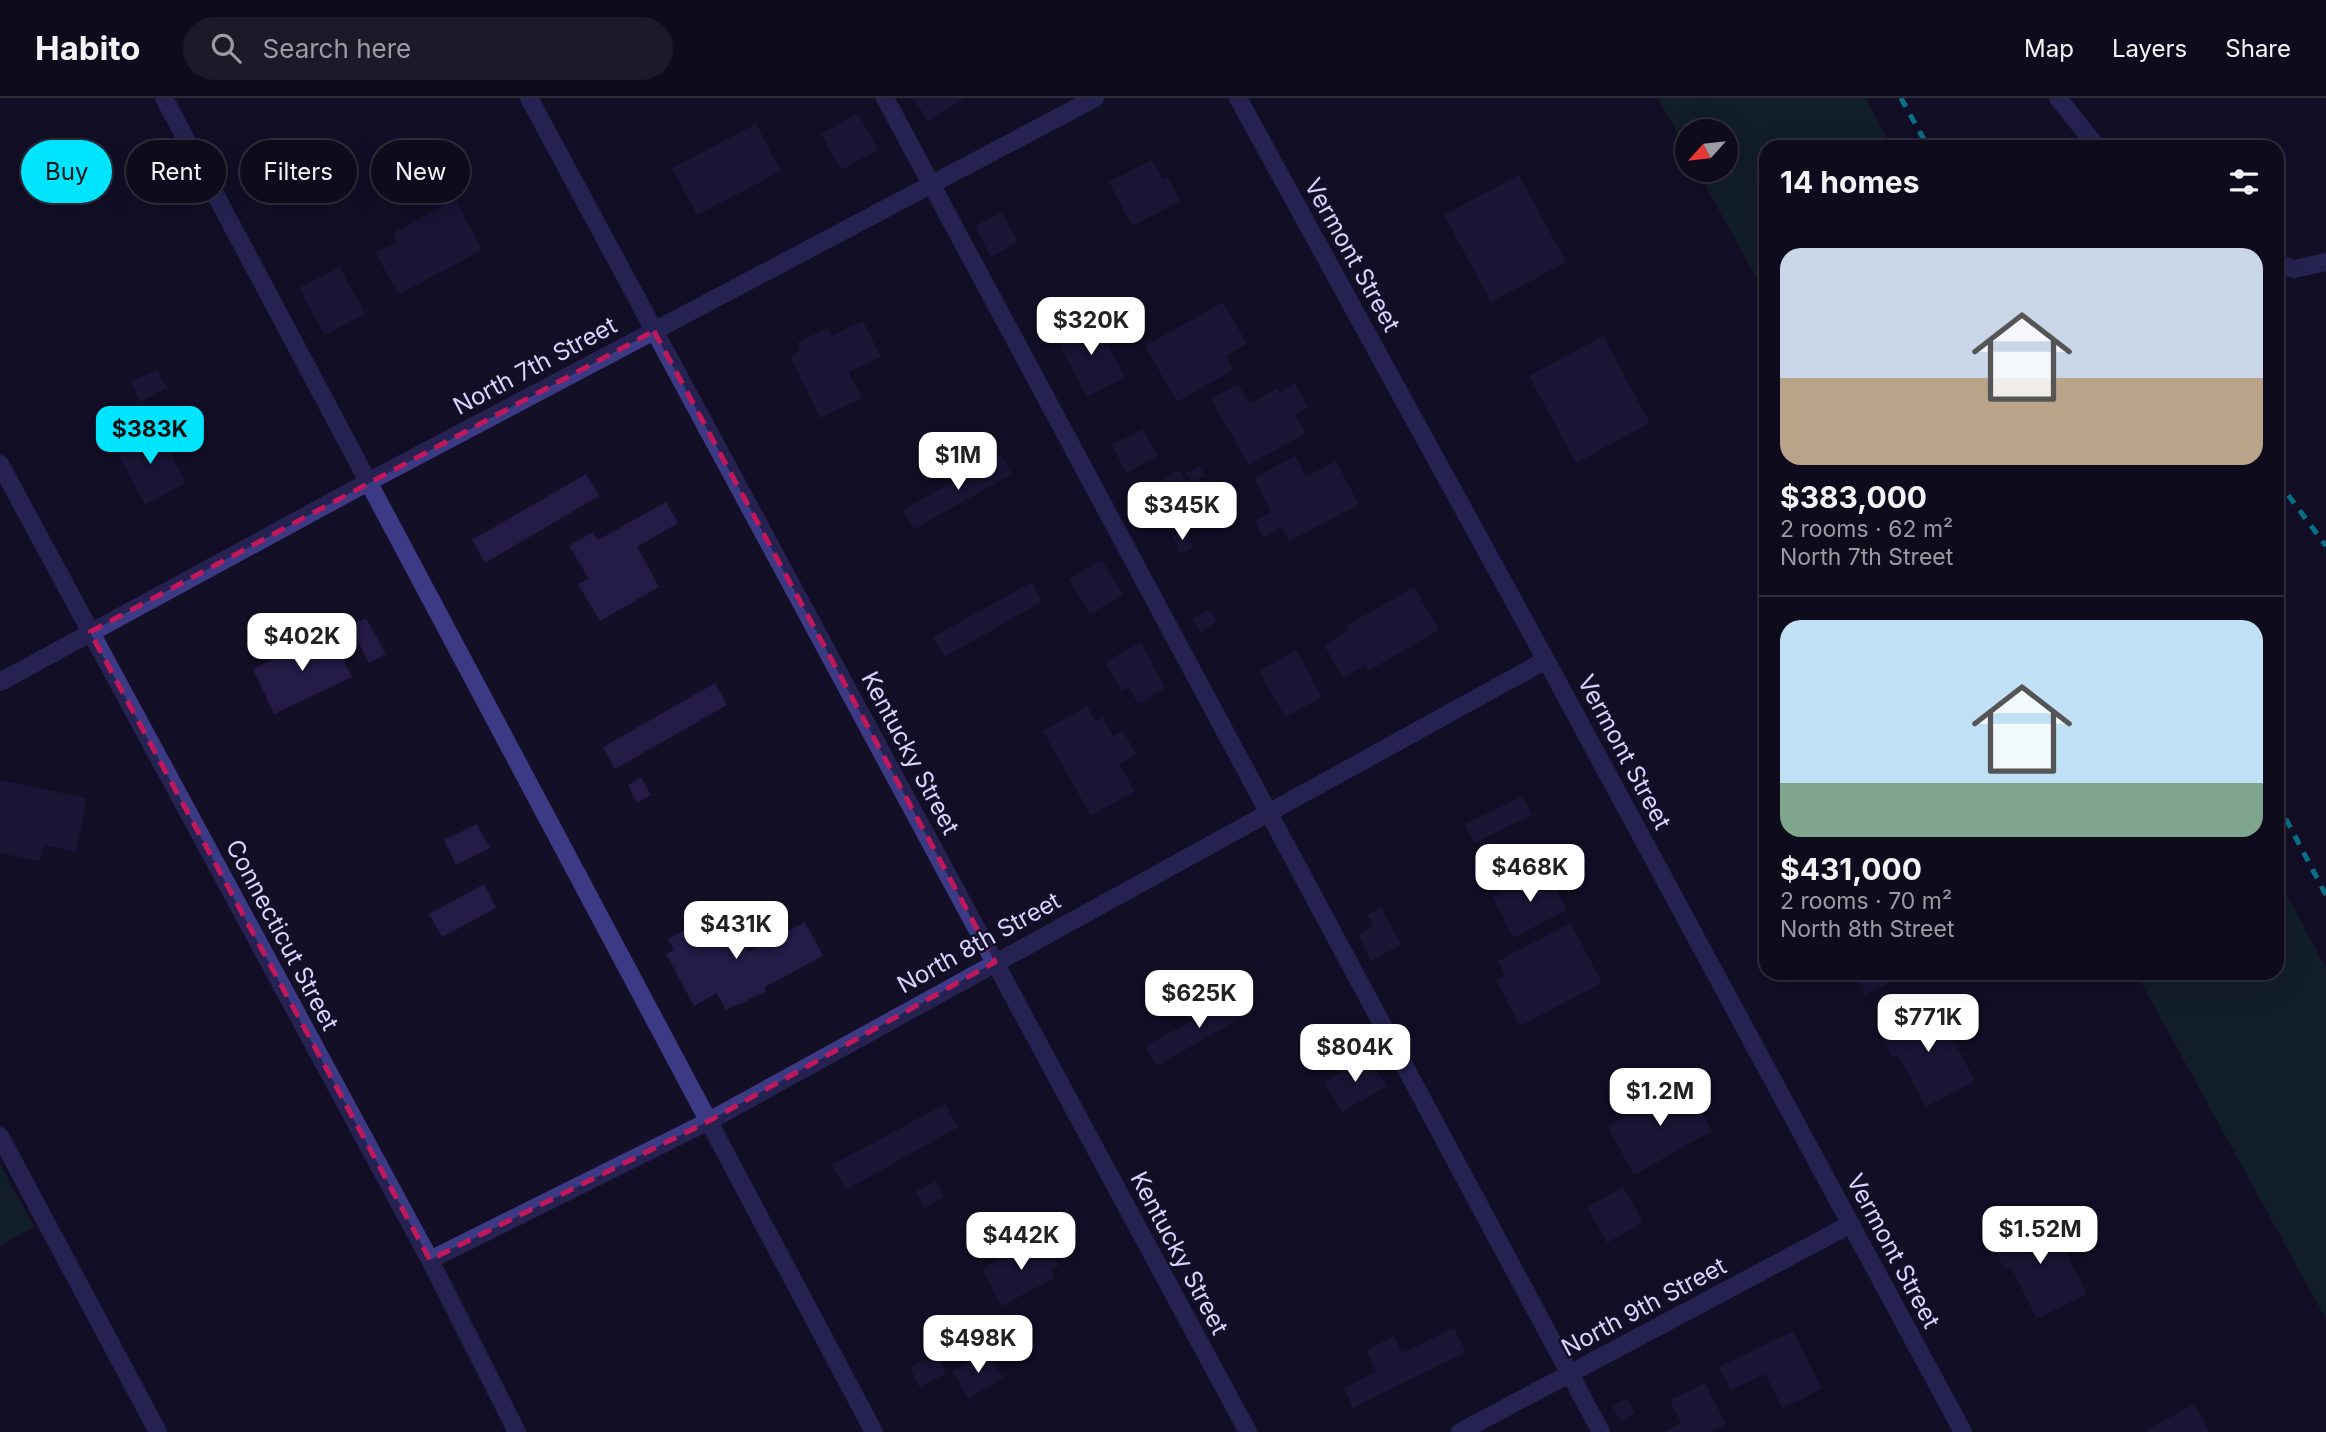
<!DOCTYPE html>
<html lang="en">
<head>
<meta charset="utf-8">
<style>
	body { margin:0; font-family:Inter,sans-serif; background:#1c1929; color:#f1f3f6; height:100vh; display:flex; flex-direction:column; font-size:26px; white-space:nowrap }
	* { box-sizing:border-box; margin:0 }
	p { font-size:23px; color:#9b9ba3 }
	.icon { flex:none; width:38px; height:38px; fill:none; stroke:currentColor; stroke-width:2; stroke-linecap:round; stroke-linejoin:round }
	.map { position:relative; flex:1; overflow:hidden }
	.sheet { position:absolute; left:1759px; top:42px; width:525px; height:840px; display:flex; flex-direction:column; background:#0e0b1c; border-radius:21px; box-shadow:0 7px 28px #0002,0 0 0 2px #2e2b3b }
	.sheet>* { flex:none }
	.banner { position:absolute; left:21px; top:42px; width:665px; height:63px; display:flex; gap:14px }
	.needle { width:46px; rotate:243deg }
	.controls { position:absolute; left:1675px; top:21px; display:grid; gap:14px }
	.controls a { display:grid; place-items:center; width:63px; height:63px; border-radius:50%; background:#0e0b1c; box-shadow:0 7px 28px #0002,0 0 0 2px #2e2b3b; font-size:35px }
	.price { position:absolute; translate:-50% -60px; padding:0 16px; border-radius:14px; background:#fff; color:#222; font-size:23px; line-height:46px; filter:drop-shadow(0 2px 4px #0008) }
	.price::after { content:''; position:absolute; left:50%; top:42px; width:21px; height:16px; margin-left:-10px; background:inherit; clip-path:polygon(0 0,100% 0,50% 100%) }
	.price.active { background:#00e5ff; color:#111 }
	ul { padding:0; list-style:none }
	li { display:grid; align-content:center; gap:14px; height:371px; padding:0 21px }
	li+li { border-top:2px solid #2e2b3b }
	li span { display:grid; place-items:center; height:217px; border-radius:21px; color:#555 }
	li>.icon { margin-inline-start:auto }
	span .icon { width:126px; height:126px; fill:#fffc; stroke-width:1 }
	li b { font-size:30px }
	h2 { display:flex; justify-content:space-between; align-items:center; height:84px; padding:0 21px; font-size:30px }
	.pill { padding:0 24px; border-radius:32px; background:#0e0b1c; box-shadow:0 7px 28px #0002,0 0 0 2px #2e2b3b; font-size:24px; line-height:63px }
	.pill.active { background:#00e5ff; color:#111 }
	header { display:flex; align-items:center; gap:42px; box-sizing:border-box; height:98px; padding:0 35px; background:#0e0b1c; border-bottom:2px solid #2e2b3b }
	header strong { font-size:33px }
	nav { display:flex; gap:38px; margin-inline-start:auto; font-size:24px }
	.search { width:490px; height:63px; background:#1c1929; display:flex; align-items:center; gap:18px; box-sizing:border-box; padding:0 24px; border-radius:38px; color:#9b9ba3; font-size:26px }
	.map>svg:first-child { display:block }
	.green { fill:#12302f }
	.building { fill:#241b47 }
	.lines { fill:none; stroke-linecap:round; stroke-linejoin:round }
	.minor { stroke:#3d3a85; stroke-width:18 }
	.rail { stroke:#00e5ff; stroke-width:5; stroke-dasharray:10 9; stroke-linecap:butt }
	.marked { fill:none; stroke:#c2185b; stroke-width:5; stroke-dasharray:14 9; stroke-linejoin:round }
	.labels { text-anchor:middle; stroke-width:5; stroke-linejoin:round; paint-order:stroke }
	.street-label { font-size:24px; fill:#d9d4ff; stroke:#130f26 }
</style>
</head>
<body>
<header>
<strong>Habito</strong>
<div class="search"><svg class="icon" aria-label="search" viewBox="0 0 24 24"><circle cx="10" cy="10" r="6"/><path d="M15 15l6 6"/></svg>Search here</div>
<nav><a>Map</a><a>Layers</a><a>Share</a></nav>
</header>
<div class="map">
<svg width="2326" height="1334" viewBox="0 0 2326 1334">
	<rect width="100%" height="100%" fill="#130f26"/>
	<path class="green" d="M1658 0H1866L1891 49H1766V197L1697 72H1726V33H1687V53Z
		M2277 778 2326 870V1221L2136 875H2277Z
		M0 1066 34 1129 0 1148Z"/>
	<path class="building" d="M913 0H965L928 23Z
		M858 15 878 52 841 72 821 36Z
		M756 26 781 73 697 117 672 70Z
		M1152 62 1163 82 1168 79 1180 103 1132 128 1109 84Z
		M1519 77 1566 164 1491 204 1444 117Z
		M456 101 482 152 398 197 376 155 397 144 393 135Z
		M1002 114 1018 144 991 159 975 128Z
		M340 169 365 216 325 237 299 190Z
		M1223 204 1247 246 1226 258 1233 272 1177 304 1145 248Z
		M1094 219 1125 279 1087 299 1056 240Z
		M863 223 881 259 849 274 862 300 820 320 790 258 801 252 797 245 827 230 831 238Z
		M1603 238 1650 325 1576 365 1529 278Z
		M157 271 167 290 140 304 131 284Z
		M1295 285 1308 309 1295 316 1306 335 1249 367 1211 301 1238 286 1250 306 1277 290 1279 294Z
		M156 329 186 385 145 407 115 350Z
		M1143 331 1158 358 1126 375 1112 347Z
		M1001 357 1012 376 914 431 903 412Z
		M1295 358 1306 379 1336 363 1359 407 1289 443 1282 429 1263 440 1255 423 1271 414 1254 380Z
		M1199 368 1205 378 1192 385 1186 376Z
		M1180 372 1195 399 1148 424 1133 398Z
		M586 376 599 398 485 465 472 442Z
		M666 404 678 425 637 449 659 489 600 523 578 486 589 481 569 448 593 434 598 442Z
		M1183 432 1193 450 1182 456 1172 438Z
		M1102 462 1123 497 1090 516 1069 481Z
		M1032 484 1042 504 944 559 933 539Z
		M1414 489 1439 532 1368 573 1365 567 1343 580 1324 547 1349 532 1346 528Z
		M1210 511 1217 523 1200 534 1192 521Z
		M366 520 386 556 369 565 350 528Z
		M330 535 352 579 274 616 253 571Z
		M1141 544 1165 590 1138 606 1129 589 1121 593 1105 564Z
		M1296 552 1322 599 1285 619 1259 573Z
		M715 585 727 607 615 671 603 649Z
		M1087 608 1096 624 1103 619 1113 638 1123 633 1136 656 1119 666 1135 693 1091 718 1043 633Z
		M641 679 651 697 637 705 628 687Z
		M0 682 87 700 76 754 44 747 40 763 0 755Z
		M1523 698 1532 717 1474 745 1465 726Z
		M477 726 490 750 456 767 444 742Z
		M1546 772 1567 812 1513 840 1493 799Z
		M484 786 496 810 442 839 429 816Z
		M1381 809 1401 847 1371 863 1358 837 1373 828 1367 817Z
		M731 820 749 854 805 824 823 858 765 889 766 893 738 907V906L726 912 717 895 694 908 666 856 674 852 668 841 703 822 708 832Z
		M1571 825 1602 885 1520 928 1496 882 1505 877 1498 863Z
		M1853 875H1907L1865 897Z
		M1245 895 1254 913 1156 968 1145 948Z
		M1933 903 1975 983 1926 1009 1898 957 1892 960 1878 932Z
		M1368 958 1387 988 1342 1014 1324 984Z
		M1686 985 1712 1033 1634 1077 1608 1029 1624 1019 1623 1016Z
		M945 1006 958 1029 846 1092 832 1067Z
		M936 1083 944 1099 924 1110 915 1094Z
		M1623 1089 1643 1124 1607 1145 1587 1109Z
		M2045 1115 2087 1196 2037 1221 2011 1169 2005 1172 1990 1143Z
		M1035 1143 1038 1149 1046 1145 1059 1167 1051 1171 1055 1180 1001 1208 982 1170Z
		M1454 1230 1466 1254 1353 1310 1344 1290 1376 1274 1366 1252 1394 1238 1402 1255Z
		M1793 1233 1822 1291 1782 1310 1765 1276 1731 1292 1719 1269Z
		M988 1253 1003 1280 968 1301 953 1273Z
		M937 1256 946 1276 919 1289 910 1269Z
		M1705 1285 1726 1326 1711 1334H1663L1681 1325 1670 1302Z
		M1627 1300 1635 1315 1621 1323 1612 1308Z
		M2194 1306 2210 1334H2143Z"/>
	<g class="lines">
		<path class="minor" d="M164 0 874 1334
			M529 0 1248 1334
			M885 0 1601 1334
			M1238 0 1546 562 1963 1334
			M2058 0 2097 49
			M2277 165 2294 171 2326 164
			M0 366 430 1162 517 1334
			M0 584 368 384 1095 0
			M0 1038 158 1334
			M430 1162 709 1023 1546 562
			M1460 1334 1851 1126"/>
		<path class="rail" d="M1901 0 1928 49
			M2277 382 2326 448
			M2277 704 2326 797"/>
	</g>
	<path d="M0 0H2326V1334H0ZM654 233 995 864 709 1023 430 1162 90 534Z" fill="#130f26" fill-opacity=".55" fill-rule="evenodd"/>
	<path class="marked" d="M654 233 995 864 709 1023 430 1162 90 534Z"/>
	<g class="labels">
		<g class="street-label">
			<text transform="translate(1352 157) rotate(61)" y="8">Vermont Street</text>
			<text transform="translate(535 268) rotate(-28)" y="8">North 7th Street</text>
			<text transform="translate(1624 654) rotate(62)" y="8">Vermont Street</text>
			<text transform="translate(910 655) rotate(62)" y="8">Kentucky Street</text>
			<text transform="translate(282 837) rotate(62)" y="8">Connecticut Street</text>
			<text transform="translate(979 845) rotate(-29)" y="8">North 8th Street</text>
			<text transform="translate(1893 1153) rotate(62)" y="8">Vermont Street</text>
			<text transform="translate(1179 1155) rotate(62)" y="8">Kentucky Street</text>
			<text transform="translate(1644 1209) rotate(-28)" y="8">North 9th Street</text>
		</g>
	</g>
</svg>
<div class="controls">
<a><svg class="needle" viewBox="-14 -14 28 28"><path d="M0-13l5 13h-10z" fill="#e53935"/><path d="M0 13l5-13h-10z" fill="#9b9ba3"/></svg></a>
</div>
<b class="price" style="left:1091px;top:259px">$320K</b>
<b class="price active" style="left:150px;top:368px">$383K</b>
<b class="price" style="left:958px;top:394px">$1M</b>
<b class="price" style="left:1182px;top:444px">$345K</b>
<b class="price" style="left:302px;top:575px">$402K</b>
<b class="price" style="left:1530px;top:806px">$468K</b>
<b class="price" style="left:736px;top:863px">$431K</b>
<b class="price" style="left:1199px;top:932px">$625K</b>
<b class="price" style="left:1928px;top:956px">$771K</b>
<b class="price" style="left:1355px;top:986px">$804K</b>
<b class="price" style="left:1660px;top:1030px">$1.2M</b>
<b class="price" style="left:2040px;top:1168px">$1.52M</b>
<b class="price" style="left:1021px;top:1174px">$442K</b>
<b class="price" style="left:978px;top:1277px">$498K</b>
<div class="banner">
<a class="pill active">Buy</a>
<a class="pill">Rent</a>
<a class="pill">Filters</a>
<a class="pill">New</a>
</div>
<section class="sheet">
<h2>14 homes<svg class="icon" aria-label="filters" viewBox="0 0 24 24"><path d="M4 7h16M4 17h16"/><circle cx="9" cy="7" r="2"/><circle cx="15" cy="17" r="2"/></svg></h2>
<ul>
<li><span style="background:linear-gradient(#c9d6e8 60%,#b9a48a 0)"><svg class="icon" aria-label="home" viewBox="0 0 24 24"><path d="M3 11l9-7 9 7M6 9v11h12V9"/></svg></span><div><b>$383,000</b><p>2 rooms · 62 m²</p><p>North 7th Street</p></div></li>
<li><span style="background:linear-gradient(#bfe0f5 75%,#7fa58c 0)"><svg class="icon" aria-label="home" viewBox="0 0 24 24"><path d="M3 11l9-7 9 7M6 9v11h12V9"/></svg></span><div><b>$431,000</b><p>2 rooms · 70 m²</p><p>North 8th Street</p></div></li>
</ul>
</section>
</div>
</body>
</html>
